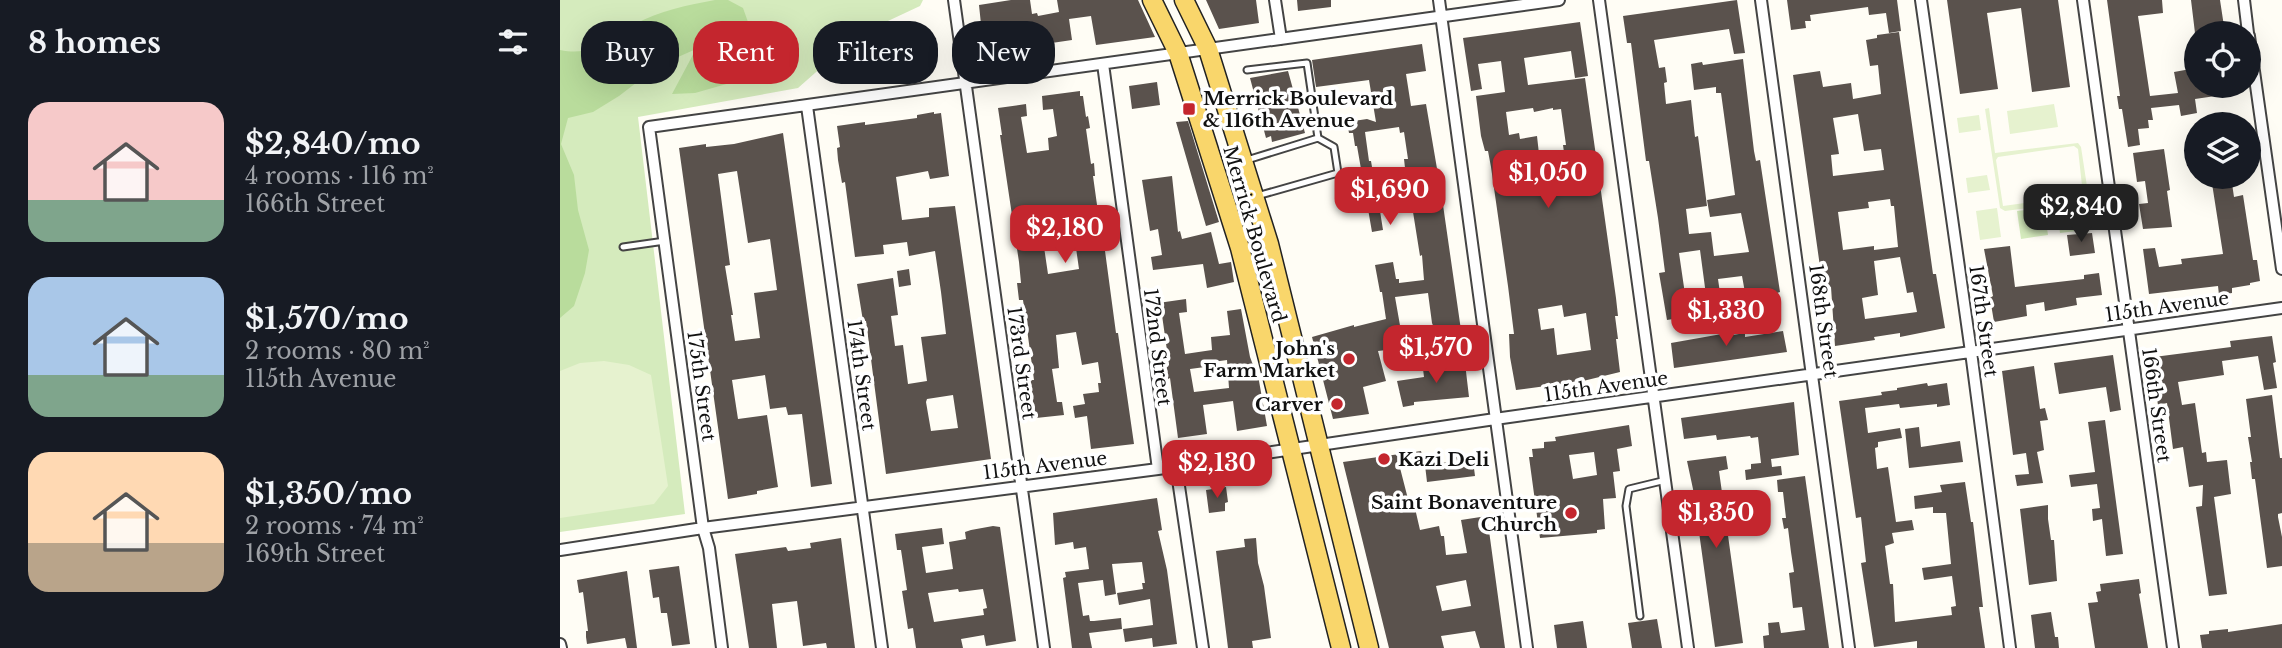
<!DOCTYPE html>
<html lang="en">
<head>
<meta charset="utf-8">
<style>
	body { margin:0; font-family:"Libre Baskerville",serif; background:#20242c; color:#f1f3f6; height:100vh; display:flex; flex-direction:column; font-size:26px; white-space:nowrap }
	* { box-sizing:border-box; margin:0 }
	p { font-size:23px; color:#9ea1a6 }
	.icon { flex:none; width:38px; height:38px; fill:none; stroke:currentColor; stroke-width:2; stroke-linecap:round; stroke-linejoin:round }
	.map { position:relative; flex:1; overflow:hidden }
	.drawer { display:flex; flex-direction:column; background:#171b24; width:560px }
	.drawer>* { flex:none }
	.hud { position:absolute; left:21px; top:21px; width:665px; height:63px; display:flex; gap:14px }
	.buttons { position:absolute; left:1624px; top:21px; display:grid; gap:14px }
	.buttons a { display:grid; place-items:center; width:77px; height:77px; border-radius:50%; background:#171b24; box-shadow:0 7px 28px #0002; font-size:35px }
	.price { position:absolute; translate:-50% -60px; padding:0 16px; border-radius:14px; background:#c4262e; color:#fff; font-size:23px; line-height:46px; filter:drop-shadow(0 2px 4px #0008) }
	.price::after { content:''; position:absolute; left:50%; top:42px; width:21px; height:16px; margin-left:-10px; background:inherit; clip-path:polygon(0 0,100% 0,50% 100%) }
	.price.active { background:#222; color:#fff }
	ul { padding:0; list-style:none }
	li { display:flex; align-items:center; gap:21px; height:175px; padding:0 28px }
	li span { display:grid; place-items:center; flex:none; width:196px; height:140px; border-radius:21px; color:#555 }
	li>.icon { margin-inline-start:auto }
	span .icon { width:84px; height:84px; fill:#fffc; stroke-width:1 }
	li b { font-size:30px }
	h2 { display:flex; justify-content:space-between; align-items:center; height:84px; padding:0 28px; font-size:30px }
	.chip { padding:0 24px; border-radius:28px; background:#171b24; box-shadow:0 7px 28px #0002; font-size:24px; line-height:63px }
	.chip.active { background:#c4262e; color:#fff }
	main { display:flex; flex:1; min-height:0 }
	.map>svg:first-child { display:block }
	.green { fill:#d5ebbd }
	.forest { fill:#b9dc9c }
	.pitch { fill:#e6f2cf; fill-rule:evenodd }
	.building { fill:#5a524d; fill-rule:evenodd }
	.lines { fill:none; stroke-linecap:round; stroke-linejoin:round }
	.lane-casing { stroke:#444; stroke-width:9 }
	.street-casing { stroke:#444; stroke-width:14 }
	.primary-casing { stroke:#222; stroke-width:21 }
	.lane { stroke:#fff; stroke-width:5 }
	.street { stroke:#fff; stroke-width:10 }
	.primary { stroke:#f9d66b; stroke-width:18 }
	.poi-dot { fill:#c4262e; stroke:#fff; stroke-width:2.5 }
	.labels { text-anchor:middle; stroke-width:7; stroke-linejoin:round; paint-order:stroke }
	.poi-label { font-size:19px; font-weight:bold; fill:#111; stroke:#fff; text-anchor:end }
	.street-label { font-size:19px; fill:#111; stroke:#fff }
</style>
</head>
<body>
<main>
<section class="drawer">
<h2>8 homes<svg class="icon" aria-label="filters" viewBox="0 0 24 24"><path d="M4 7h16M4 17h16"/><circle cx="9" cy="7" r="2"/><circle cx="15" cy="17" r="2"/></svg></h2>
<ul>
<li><span style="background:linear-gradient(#f6c9c9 70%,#7fa58c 0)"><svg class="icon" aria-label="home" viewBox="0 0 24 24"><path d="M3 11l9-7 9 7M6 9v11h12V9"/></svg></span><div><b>$2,840/mo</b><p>4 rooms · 116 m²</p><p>166th Street</p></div></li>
<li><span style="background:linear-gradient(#a9c7e8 70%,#7fa58c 0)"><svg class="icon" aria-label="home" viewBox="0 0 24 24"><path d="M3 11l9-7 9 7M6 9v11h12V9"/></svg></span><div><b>$1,570/mo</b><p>2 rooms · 80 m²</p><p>115th Avenue</p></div></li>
<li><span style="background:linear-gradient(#ffd9b3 65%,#b9a48a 0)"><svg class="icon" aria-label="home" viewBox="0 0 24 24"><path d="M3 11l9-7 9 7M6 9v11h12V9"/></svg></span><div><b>$1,350/mo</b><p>2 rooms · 74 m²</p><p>169th Street</p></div></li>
</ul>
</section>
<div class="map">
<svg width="1722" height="648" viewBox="0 0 1722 648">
	<rect width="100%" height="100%" fill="#fffdf5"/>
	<path class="green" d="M0 0H363L360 6 298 35 238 88 78 117 125 514 0 532Z
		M1522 204 1525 230 1500 233 1497 208Z
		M1484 208 1488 235 1461 239 1457 211Z"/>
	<path class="forest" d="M155 0H168L183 8 193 36 181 74 170 83 135 93 112 94 136 49 98 66 59 96 33 112 8 118 1 144 14 175 18 210 29 250 25 273 14 306 0 318V50C36 57 47 38 75 24 99 11 128 5 155 0Z"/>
	<path class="pitch" d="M1494 104 1498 127 1450 134 1447 111Z
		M1429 108 1435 153 1518 143 1521 147 1528 193 1527 198 1521 201 1445 211 1440 208 1425 109ZM1514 146 1518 149 1523 195 1443 206 1436 160 1438 157Z
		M1419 115 1421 130 1399 133 1397 118Z
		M1427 175 1430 190 1408 193 1406 178Z
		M1437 208 1441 237 1420 240 1416 211Z
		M44 361 69 365 91 375 108 486 94 504 0 518V371L20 363Z"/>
	<path class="building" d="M451 0H470L472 14 477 13 478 16 499 12 497 0H578L595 37 536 45 531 16 509 19 512 40 424 53 419 5Z
		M646 0H696L699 23 659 29Z
		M737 0H771V7L738 11Z
		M1177 0 1185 53 1174 54 1169 29 1094 40 1099 68 1105 67 1107 82 1104 83 1106 104 1131 100 1135 137 1138 136 1147 206 1126 209 1129 234 1151 232 1154 256 1189 252 1181 213 1150 217 1147 200 1175 195 1161 93H1156V87L1134 90 1131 64 1142 62 1143 65 1183 59 1194 151 1196 161 1200 160 1220 292 1217 293 1218 304 1206 306 1204 295 1186 298 1182 276 1158 279 1160 293 1146 295 1140 250 1119 253 1125 294 1134 293 1137 315 1107 320 1099 273 1105 272 1098 218 1089 161H1086L1071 43H1067L1063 16Z
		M1227 0H1337L1341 31 1329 33 1326 13 1309 15 1308 7 1250 15 1251 21H1245L1246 28 1231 30Z
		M1387 0H1498L1510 87 1472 92 1461 8 1427 13 1438 89 1400 94Z
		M1547 0H1602L1603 13 1578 16 1590 96 1618 93 1614 72 1636 68V86H1683V92L1635 99 1637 113 1621 116 1619 105 1591 108 1593 120H1588L1589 128 1578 129 1580 145 1568 147 1562 109H1559L1557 96H1560Z
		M1631 0H1660L1665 33H1635Z
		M1020 22 1028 76 1015 78 1011 51 964 58 968 85 1025 78 1056 298 1058 316H1055L1058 339H1056L1060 372 1023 381 956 390 950 357 949 334H954L948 286 931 167 928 151H925L921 136 916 96 945 92 941 61 918 64 922 89 911 91 903 38ZM973 108 974 112 993 108V110L1001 109 1006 145H1003L1005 160 980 163 977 136 960 139 959 133 949 135 946 112ZM1002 305 1004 317 1026 313 1031 350 997 355 994 328 981 330 978 309Z
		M1339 32 1373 274H1376L1385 328 1340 337V333L1314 337 1315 340 1275 346 1271 287 1263 288 1233 75 1260 71 1263 87 1291 83 1293 99 1321 94 1318 65 1310 66 1306 40 1317 38V35ZM1298 114 1304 151 1321 149 1324 170 1273 176 1271 155 1279 154 1273 118ZM1330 199 1331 206H1334L1338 247 1314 250V246L1283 250 1278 212 1309 208 1308 202ZM1340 257 1347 293 1353 292 1357 312 1305 319 1302 298 1318 295 1314 261Z
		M373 35 377 59 277 73 276 60 282 59V56L314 52 312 44Z
		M862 44 866 71 846 74 851 106 866 104 882 198 903 344 882 346 880 328H874L872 323 868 293 835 297 844 348 818 351 826 381 803 387 809 414 773 419 752 337 794 325V327L826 319 822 292H820L815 265 833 262 836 279H839V283L864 280 862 255 860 256 853 212H850L844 159H848L844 132 840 133 839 127 805 132 809 161H811L814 179H815L823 230 812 232 797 146H795L793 133H789L787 122 807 119 816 122 809 80 756 87 752 60Z
		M728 71 745 133 712 142 711 136 706 138 690 78Z
		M597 82 600 105 572 109 569 86Z
		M520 91V96H523L526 117 528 116 530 128 526 129 531 164 534 163 535 176H533L538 212H539L543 236 556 333H558L574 444 531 449 527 416 515 418 513 406 525 404 523 394 539 392 538 383H541L538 362 522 365 516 332 496 335 499 368 492 369 497 402H502L504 415 476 418 469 380H474L463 300H459L457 283H461L459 262 440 135H442L438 108 466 104 467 116 461 117 467 153 489 150 488 138 497 136 493 109 483 110 482 96ZM515 241 519 269 488 274 484 247Z
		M374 112V114L381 113 389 176 370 179 368 171 336 177 342 220 369 217V208L395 206 431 459 326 474 306 321H303L297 284 333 278 338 315 331 316 335 346 343 345 348 384 367 381 361 337 386 334 381 292 375 251 349 256 347 242 323 245 324 254 295 257 285 182 282 183 278 160 277 148 280 147 277 126 305 122V125L357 118V115ZM393 395 398 428 371 431 366 402 367 399Z
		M628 121 659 222 646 226 616 122Z
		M223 133 272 484 251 487 242 414 228 415 226 407 210 409 205 375 172 380 178 419 207 415 218 487 197 491V494L168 499 119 148 146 144V147L174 144ZM177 171 188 243 210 239 217 290 194 293 200 338 175 341 171 315H173L165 266 170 265 158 174Z
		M1604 149 1610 190 1607 191 1612 227 1583 229 1579 204 1588 203 1585 181 1577 182 1573 153Z
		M612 176 618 232 620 231 622 239 651 232 659 264 671 262 674 282 647 288 643 264 593 270 591 257 602 255 598 229 590 231 582 180Z
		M1651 177H1671L1674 197 1683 195 1693 260H1697L1700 281 1690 283V285L1672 288V293L1659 295 1658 286 1589 294 1583 249 1595 248 1599 267 1622 264 1621 259 1663 254Z
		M1532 233 1535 253 1510 256 1507 235Z
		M1450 246 1455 287 1524 279V275L1539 273 1542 295 1516 298 1517 305 1485 311 1484 302 1466 305 1467 316 1434 322 1430 298 1433 296 1424 249Z
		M349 269 351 285 339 287 337 271Z
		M626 299 627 312 619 313 625 354 652 350 651 337 670 335 667 311 681 309 690 357 699 381 707 426 677 431 673 401 643 405 647 434 618 438 610 378 608 379 606 366 609 365 602 315H599L598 303ZM667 360 669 388 634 392 630 369 645 367V363Z
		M1223 331 1227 352 1114 368 1111 343 1173 332V335L1185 333V337Z
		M1712 336 1716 362 1713 363 1717 388 1704 390 1698 356 1662 361 1664 375 1618 382 1622 405 1635 403 1642 453 1646 452 1647 462 1667 460 1671 494 1654 497 1667 594 1649 596 1636 507 1642 506 1643 485 1629 487 1623 447 1613 449 1607 403 1598 405 1596 393 1600 392 1594 357 1671 347 1670 341Z
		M1553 355 1561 410 1550 412 1546 387 1499 394 1494 363Z
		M905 363 909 397 854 402V405L843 407 837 381 864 377 863 369Z
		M1474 366 1480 409 1485 408 1488 420 1480 421 1484 450 1477 452 1483 483 1457 486 1455 475 1469 474 1466 453 1453 455 1442 371Z
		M1367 383 1368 386 1387 383 1390 405 1377 407V404L1340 408 1339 404 1305 408 1308 433 1340 428 1342 438 1318 442V447L1315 448 1317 469 1328 467 1336 522 1352 520 1354 530 1332 533 1334 543 1325 546 1330 584H1333L1335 622 1392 615 1391 607 1396 606 1392 576 1364 580 1362 568 1391 564 1386 513H1373V507L1355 509 1354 496 1382 492 1380 485 1405 482 1411 522H1413L1423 607H1419L1425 648H1357V641L1314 647 1301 563 1306 562 1301 517 1296 518 1279 401 1322 395 1321 392 1337 390V388Z
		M1712 395 1720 458H1722V513L1718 514V517L1722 537V566L1707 568 1695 479H1692L1690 462H1692L1688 437H1691L1686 399Z
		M1234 402 1239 455 1211 459 1212 467 1221 466 1222 475 1186 480 1185 470 1191 469V464L1201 463 1198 437 1191 438 1190 436 1157 440 1156 435 1124 439 1121 418Z
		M1545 420 1563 554 1546 556 1542 519 1533 521 1532 509 1540 508 1537 484 1511 487 1509 475 1535 472 1528 422Z
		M1069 425 1072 446 1057 449 1060 471 1053 472 1056 498 1043 499 1045 529 1037 530V533L980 538 969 457H973L972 449 984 448V442L996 441 995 437ZM1034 452 1037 475 1013 479 1009 455Z
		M1359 427 1361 447 1400 441 1403 462 1349 468 1345 429Z
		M861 451 863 460 839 464 848 499 850 505 854 504 860 530 879 526 881 536H884L886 555 907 553 901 520 927 516 945 648H920L915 631 881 636 884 648H829L783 462ZM906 580 911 606 882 611 876 586Z
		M912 453 915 476 867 482 865 465 897 461 896 456Z
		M1166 456 1168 469 1159 471 1183 643 1155 647 1133 489 1127 461Z
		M1245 476 1269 648H1204L1203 636 1209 635 1208 623 1219 622 1221 633 1245 630 1242 607 1233 608 1229 573 1234 572 1231 552 1228 528 1224 529 1222 518H1226L1223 492H1218L1217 480Z
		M666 487 668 502 665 503V511L649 513 646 490Z
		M597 498 602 530 598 531 607 570 617 644 593 647 592 638 565 642 563 629 593 625 590 599 559 605 557 593 583 589 582 583H585L582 562 552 564 556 594 545 596 543 580 518 583 523 616 529 615 530 621H534L561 618 562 629 529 633 532 648H512L503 578 506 577 505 572 529 569 526 547 514 549 513 542 495 545 493 513Z
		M1488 505V519L1491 540H1494L1497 581 1469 585 1460 509Z
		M433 526 440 527 456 641 426 646 424 635 401 639 403 648H356L353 628 348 629 342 591 347 590 341 550H337L335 534 382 528 384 544 362 547 366 573 393 569 389 542 406 539 405 532 411 530ZM398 589 399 592 423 589 427 608 423 609 424 615 374 622 368 593Z
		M281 538 295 648H267L266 643 243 646 237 601 212 604 217 648H189L175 554 226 547 228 551 251 548 250 543Z
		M696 538 698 563 704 586 711 638 692 641 693 648H668L656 551 685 547 684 539Z
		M119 566 130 644 112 646 107 613H101L99 597 93 598 89 570Z
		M67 571 77 648H67L65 638 27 644 26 637V631H28L23 592 19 593 17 580Z
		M1579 579 1581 593 1579 594 1588 648H1535L1528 603 1538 602 1536 592 1541 591 1540 584Z
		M1491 612 1495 637H1498L1499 648H1475L1471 615Z
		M1097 619 1102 648H1072L1068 623Z
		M1023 621 1027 648H997L994 625Z
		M1722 624V648H1642L1640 635 1649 634V631L1668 629V632Z"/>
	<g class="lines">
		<g class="lane-casing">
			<path id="lane" d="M687 70 747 63 758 138
				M687 160 758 138 774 147 778 173 697 196
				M63 247 105 241
				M1080 616 1066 506 1069 489 1106 480"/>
		</g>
		<g class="street-casing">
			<path id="street" d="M394 0 484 648
				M715 0 721 39
				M879 0 967 648
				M1039 0 1128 648
				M1201 0 1289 648
				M1361 0 1411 352 1450 648
				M1523 0 1613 648
				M1684 0 1688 33
				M1689 36 1722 269
				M543 64 598 469
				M247 106 322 648
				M616 466 643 648
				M0 550 143 528 598 469 935 419 1722 308
				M0 644 1 648
				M162 648 149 548 143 528 89 127 999 0"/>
		</g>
		<g class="primary-casing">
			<path id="primary" d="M592 0 618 53 680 248 781 648
				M624 0 648 49 709 244 809 648"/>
		</g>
		<use href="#lane" class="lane"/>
		<use href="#street" class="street"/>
		<use href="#primary" class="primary"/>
	</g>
	<g class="poi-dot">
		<rect x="622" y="102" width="14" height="14" rx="3.5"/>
		<circle cx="789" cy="359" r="7"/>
		<circle cx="777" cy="404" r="7"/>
		<circle cx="824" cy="459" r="7"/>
		<circle cx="1011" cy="513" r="7"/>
	</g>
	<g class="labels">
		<g class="poi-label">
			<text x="643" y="105" text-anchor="start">Merrick Boulevard<tspan x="643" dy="22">&amp; 116th Avenue</tspan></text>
			<text x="775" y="355">John's<tspan x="775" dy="22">Farm Market</tspan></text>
			<text x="763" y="411">Carver</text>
			<text x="838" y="466" text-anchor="start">Kazi Deli</text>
			<text x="997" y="509">Saint Bonaventure<tspan x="997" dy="22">Church</tspan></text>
		</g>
		<g class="street-label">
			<text transform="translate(695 234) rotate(74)" y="7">Merrick Boulevard</text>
			<text transform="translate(1607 306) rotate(-8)" y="7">115th Avenue</text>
			<text transform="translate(1264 321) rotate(82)" y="7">168th Street</text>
			<text transform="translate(1424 321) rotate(82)" y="7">167th Street</text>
			<text transform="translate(598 347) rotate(83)" y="7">172nd Street</text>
			<text transform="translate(462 363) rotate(82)" y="7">173rd Street</text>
			<text transform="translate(302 375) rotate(82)" y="7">174th Street</text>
			<text transform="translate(142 386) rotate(82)" y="7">175th Street</text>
			<text transform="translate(1046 386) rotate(-8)" y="7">115th Avenue</text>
			<text transform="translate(1597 405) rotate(82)" y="7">166th Street</text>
			<text transform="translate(485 465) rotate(-7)" y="7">115th Avenue</text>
		</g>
	</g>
</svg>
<div class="buttons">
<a><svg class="icon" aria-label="locate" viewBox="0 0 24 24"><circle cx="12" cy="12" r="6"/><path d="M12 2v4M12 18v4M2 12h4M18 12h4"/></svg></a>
<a><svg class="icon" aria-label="layers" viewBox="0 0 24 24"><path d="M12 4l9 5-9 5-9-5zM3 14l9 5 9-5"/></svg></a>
</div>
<b class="price" style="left:988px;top:210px">$1,050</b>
<b class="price" style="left:830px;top:227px">$1,690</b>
<b class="price active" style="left:1521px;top:244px">$2,840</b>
<b class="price" style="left:505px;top:265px">$2,180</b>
<b class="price" style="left:1166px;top:348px">$1,330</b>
<b class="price" style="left:876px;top:385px">$1,570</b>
<b class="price" style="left:657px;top:500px">$2,130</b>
<b class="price" style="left:1156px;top:550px">$1,350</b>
<div class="hud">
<a class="chip">Buy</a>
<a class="chip active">Rent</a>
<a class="chip">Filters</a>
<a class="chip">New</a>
</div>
</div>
</main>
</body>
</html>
